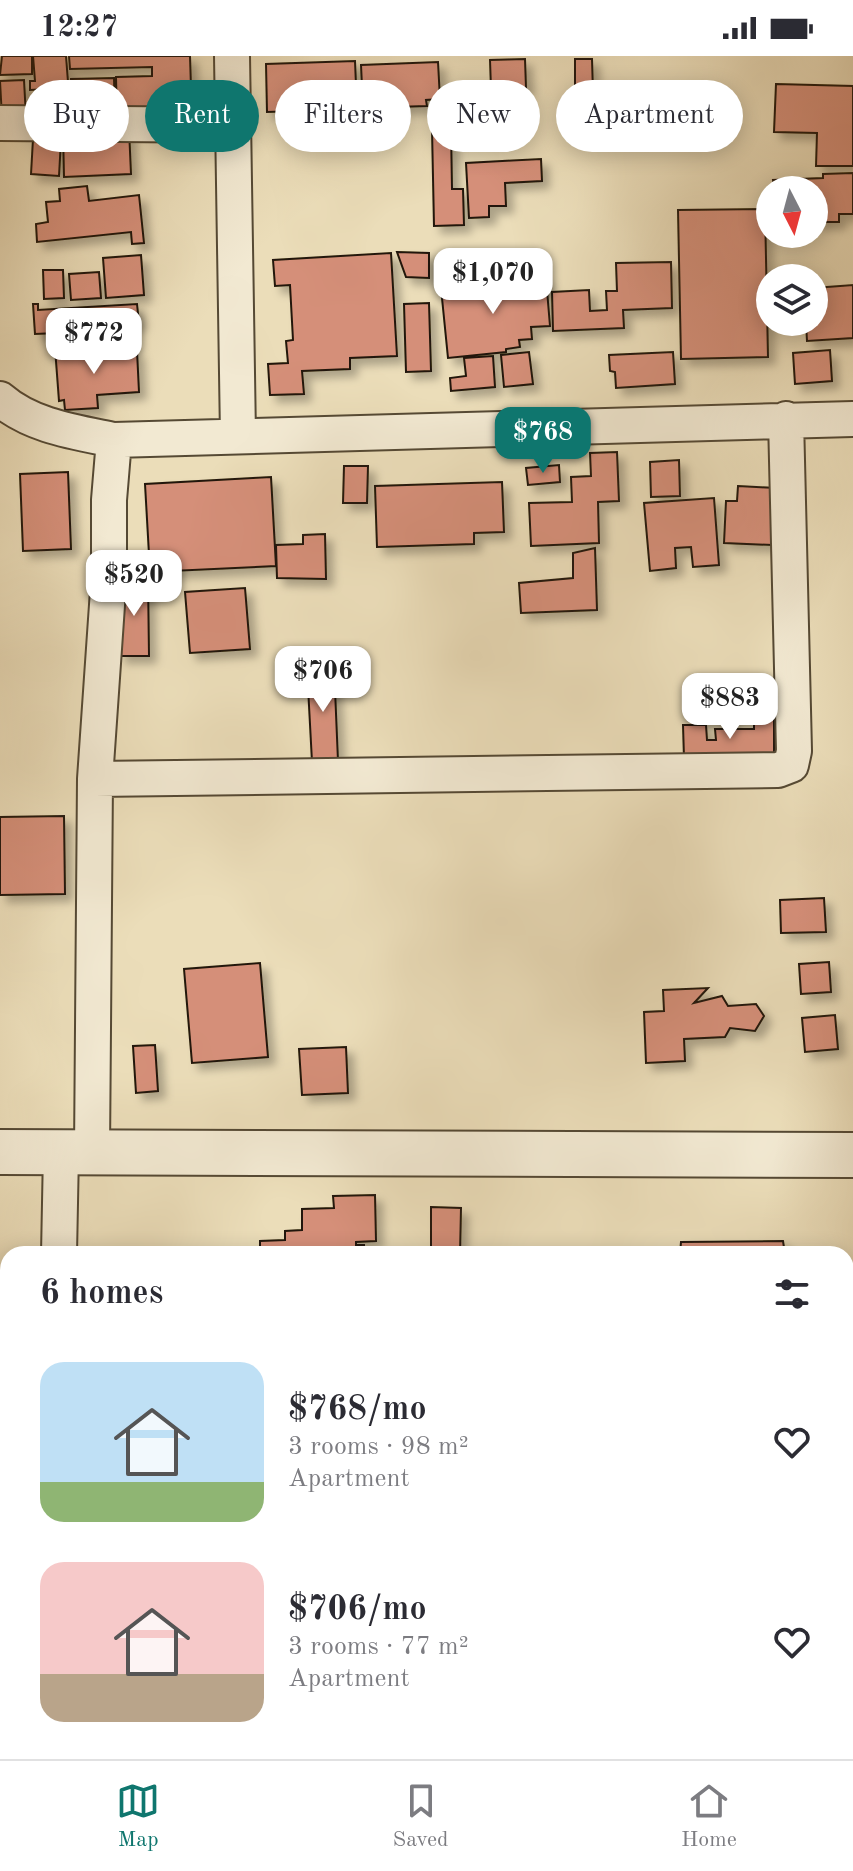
<!DOCTYPE html>
<html lang="en">
<head>
<meta charset="utf-8">
<style>
	body { margin:0; font-family:"Old Standard TT",serif; background:#f7f7f7; color:#2b2b33; height:100vh; display:flex; flex-direction:column; font-size:30px; white-space:nowrap }
	* { box-sizing:border-box; margin:0 }
	p { font-size:26px; color:#7c7c81 }
	.icon { flex:none; width:44px; height:44px; fill:none; stroke:currentColor; stroke-width:2; stroke-linecap:round; stroke-linejoin:round }
	.map { position:relative; flex:1; overflow:hidden }
	.panel { position:absolute; left:0px; top:1190px; width:854px; height:514px; display:flex; flex-direction:column; background:#fff; border-radius:24px 24px 0 0; box-shadow:0 4px 20px #0003 }
	.panel>* { flex:none }
	.banner { position:absolute; left:24px; top:24px; width:806px; height:72px; display:flex; gap:16px }
	.needle { width:52px; rotate:174deg }
	.buttons { position:absolute; left:756px; top:120px; display:grid; gap:16px }
	.buttons a { display:grid; place-items:center; width:72px; height:72px; border-radius:50%; background:#fff; box-shadow:0 4px 20px #0003; font-size:40px }
	.price { position:absolute; translate:-50% -68px; padding:0 18px; border-radius:16px; background:#fff; color:#222; font-size:26px; line-height:52px; filter:drop-shadow(0 2px 4px #0008) }
	.price::after { content:''; position:absolute; left:50%; top:48px; width:24px; height:18px; margin-left:-12px; background:inherit; clip-path:polygon(0 0,100% 0,50% 100%) }
	.price.on { background:#0f766e; color:#fff }
	ul { padding:0; list-style:none }
	li { display:flex; align-items:center; gap:24px; height:200px; padding:0 40px }
	li span { display:grid; place-items:center; flex:none; width:224px; height:160px; border-radius:24px; color:#555 }
	li>.icon { margin-inline-start:auto }
	span .icon { width:96px; height:96px; fill:#fffc; stroke-width:1 }
	li b { font-size:34px }
	h2 { display:flex; justify-content:space-between; align-items:center; height:96px; padding:0 40px; font-size:34px }
	.pill { padding:0 28px; border-radius:36px; background:#fff; box-shadow:0 4px 20px #0003; font-size:28px; line-height:72px }
	.pill.on { background:#0f766e; color:#fff }
	.status { display:flex; justify-content:space-between; align-items:center; height:56px; padding:0 40px; background:#fff; direction:ltr }
	.status svg { height:22px; fill:currentColor }
	.dock { display:flex; justify-content:space-around; align-items:center; height:112px; border-top:2px solid #e1e1e2; background:#fff; font-size:22px; color:#7c7c81 }
	.dock a { display:grid; justify-items:center; gap:4px }
	.dock .on { color:#0f766e }
	.map>svg:first-child { display:block }
	.building { fill:#d58f79; stroke:#231808; stroke-width:2; filter:url(#shadow) }
	.lines { fill:none; stroke-linecap:round; stroke-linejoin:round }
	.minor-casing { stroke:#554934; stroke-width:38 }
	.tertiary-casing { stroke:#554934; stroke-width:48 }
	.minor { stroke:#f2e9d2; stroke-width:34 }
	.tertiary { stroke:#f2e9d2; stroke-width:44 }
</style>
</head>
<body>
<div class="status"><b>12:27</b><svg viewBox="0 0 49 12"><path d="M0 12V9h3v3zM5 12V6h3v6zM10 12V3h3v9zM15 12V0h3v12zM26 1h20v11H26zM47 4h2v5h-2z"/></svg></div>
<div class="map">
<svg width="853" height="1703" viewBox="0 0 853 1703">
	<defs>
		<filter id="shadow"><feDropShadow dx="7" dy="7" stdDeviation="4" flood-color="#0004"/></filter>
	</defs>
	<rect width="100%" height="100%" fill="#ebddb9"/>
	<filter id="stains"><feTurbulence type="fractalNoise" baseFrequency=".0025" numOctaves="4"/><feColorMatrix values="0 0 0 0 .2 0 0 0 0 .09 0 0 0 0 .02 0 0 0 .5 -.17"/></filter>
	<radialGradient id="worn" r=".72"><stop offset=".6" stop-color="#630" stop-opacity="0"/><stop offset="1" stop-color="#630" stop-opacity=".3"/></radialGradient>
	<path class="building" d="M2 0H32V18L0 19Z
		M33 0H66L68 26 49 27V33L30 34V25H35Z
		M69 0H190L192 64 117 66 116 21 152 20V11L70 13Z
		M525 3 526 32 491 33 490 4Z
		M575 3H592L593 37H575Z
		M355 5 357 53 267 56 266 8Z
		M438 6 440 43 426 44 427 50 363 52 361 9Z
		M114 22 115 62 55 63V36H71V23Z
		M24 24 26 61 2 62 0 25Z
		M776 28 853 30V110H816L817 77 774 76Z
		M129 73 131 118 64 121 63 76Z
		M432 73H451L452 133H463L464 169 434 170Z
		M33 83 61 84 59 120 31 118Z
		M541 103 542 125 505 127 506 150H489V161L469 162 466 107Z
		M853 117V158H839V166H814V134H774L773 124 823 122V118Z
		M87 130 89 145 139 139 144 187 132 188 131 176 37 186 36 168 48 166 46 146 60 145 59 133Z
		M765 153 768 301 681 303 678 154Z
		M397 196 429 197V222L406 221Z
		M391 197 397 300 350 302V313L302 315 304 338 270 339 268 308 288 307 286 285 293 284 290 229 275 230 273 204Z
		M141 199 144 239 106 242 103 202Z
		M671 206 672 252 623 254 624 272 553 275 552 236 589 234 590 255 607 254 606 235H617L616 207Z
		M43 214H63L64 242 44 243Z
		M99 216 101 242 71 244 69 218Z
		M546 222 550 270 531 271 532 283 519 284 520 291 506 293V296L448 302 441 232Z
		M853 229V282L807 285 806 266H814V232Z
		M429 247 431 315 406 316 404 248Z
		M33 248H38V254L137 248 139 267 89 270 88 276 59 277V271H57V277L35 278Z
		M88 290 89 299 137 295 139 336 97 339 98 352 65 354 64 344 59 345 55 292Z
		M830 294 832 325 795 328 793 297Z
		M529 296 533 328 504 331 501 299Z
		M673 296 675 328 616 332 615 316 610 315 609 299Z
		M493 300 495 331 451 335 450 322 466 320 464 302Z
		M617 396 619 445 598 446 599 487 531 490 529 447 572 446 571 421 591 420 590 397Z
		M679 404 680 440 651 441 650 406Z
		M559 409 560 426 528 429 526 412Z
		M344 410H368L367 447H343Z
		M68 416 71 493 23 495 20 418Z
		M271 421 276 510 150 516 145 428Z
		M502 426 504 476 474 477V488L377 491 375 430Z
		M738 430 776 432 773 489 724 487 726 445H737Z
		M714 442 719 509 693 511 691 491 675 492 676 512 650 515 644 447Z
		M325 478 326 523 277 522 276 489 303 488V479Z
		M595 492 597 554 521 557 519 527 573 522V497Z
		M148 523 149 600H119L118 524Z
		M245 532 250 593 190 597 185 536Z
		M334 610 338 705 312 706 307 612Z
		M754 663H774V700L684 702 683 669H706L707 684H716L715 673H754Z
		M64 760 65 838 0 839V761Z
		M824 842 826 876 781 877 780 844Z
		M829 906 831 936 801 938 799 908Z
		M260 907 268 1001 192 1007 184 913Z
		M708 932 694 947 722 940 728 950 756 948 764 960 755 975 730 972 725 981 684 983 685 1005 646 1007 644 956 664 955 663 934Z
		M835 959 838 993 805 996 802 962Z
		M155 989 158 1035 136 1037 133 990Z
		M346 991 348 1037 302 1039 299 993Z
		M375 1139 376 1185 356 1186V1189H364V1198H260V1185L285 1184V1175L302 1174V1153L334 1152 333 1140Z
		M431 1151 461 1152 460 1198H395H431Z
		M783 1185 785 1198H680L681 1186Z
		M846 1301H853V1354L846 1355Z
		M846 1383H853V1400H846Z"/>
	<g class="lines">
		<g class="minor-casing">
			<path id="minor" d="M232 0 238 380
				M0 67 235 69
				M0 343C31 370 75 376 114 384
				M95 723 778 714 791 709 794 695 786 363
				M92 1096 95 723 109 520V444L114 384 853 363
				M59 1198 61 1096
				M846 1517 853 1518
				M158 1703 162 1696"/>
		</g>
		<g class="tertiary-casing">
			<path id="tertiary" d="M0 1096 853 1099"/>
		</g>
		<use href="#minor" class="minor"/>
		<use href="#tertiary" class="tertiary"/>
	</g>
	<rect width="100%" height="100%" filter="url(#stains)"/>
	<rect width="100%" height="100%" fill="url(#worn)"/>
</svg>
<div class="buttons">
<a><svg class="needle" viewBox="-14 -14 28 28"><path d="M0-13l5 13h-10z" fill="#e53935"/><path d="M0 13l5-13h-10z" fill="#7c7c81"/></svg></a>
<a><svg class="icon" aria-label="layers" viewBox="0 0 24 24"><path d="M12 4l9 5-9 5-9-5zM3 14l9 5 9-5"/></svg></a>
</div>
<b class="price" style="left:493px;top:260px">$1,070</b>
<b class="price" style="left:94px;top:320px">$772</b>
<b class="price on" style="left:543px;top:419px">$768</b>
<b class="price" style="left:134px;top:562px">$520</b>
<b class="price" style="left:323px;top:658px">$706</b>
<b class="price" style="left:730px;top:685px">$883</b>
<div class="banner">
<a class="pill">Buy</a>
<a class="pill on">Rent</a>
<a class="pill">Filters</a>
<a class="pill">New</a>
<a class="pill">Apartment</a>
</div>
<section class="panel">
<h2>6 homes<svg class="icon" aria-label="filters" viewBox="0 0 24 24"><path d="M4 7h16M4 17h16"/><circle cx="9" cy="7" r="2"/><circle cx="15" cy="17" r="2"/></svg></h2>
<ul>
<li><span style="background:linear-gradient(#bfe0f5 75%,#8fb573 0)"><svg class="icon" aria-label="home" viewBox="0 0 24 24"><path d="M3 11l9-7 9 7M6 9v11h12V9"/></svg></span><div><b>$768/mo</b><p>3 rooms · 98 m²</p><p>Apartment</p></div><svg class="icon" aria-label="heart" viewBox="0 0 24 24"><path d="M12 20l-8-8c-3-5 5-10 8-4 3-6 11-1 8 4z"/></svg></li>
<li><span style="background:linear-gradient(#f6c9c9 70%,#b9a48a 0)"><svg class="icon" aria-label="home" viewBox="0 0 24 24"><path d="M3 11l9-7 9 7M6 9v11h12V9"/></svg></span><div><b>$706/mo</b><p>3 rooms · 77 m²</p><p>Apartment</p></div><svg class="icon" aria-label="heart" viewBox="0 0 24 24"><path d="M12 20l-8-8c-3-5 5-10 8-4 3-6 11-1 8 4z"/></svg></li>
</ul>
</section>
</div>
<nav class="dock">
<a class="on"><svg class="icon" aria-label="map" viewBox="0 0 24 24"><path d="M3 6l6-2 6 2 6-2v14l-6 2-6-2-6 2zM9 4v14M15 6v14"/></svg>Map</a>
<a><svg class="icon" aria-label="saved" viewBox="0 0 24 24"><path d="M7 4h10v16l-5-4-5 4z"/></svg>Saved</a>
<a><svg class="icon" aria-label="home" viewBox="0 0 24 24"><path d="M3 11l9-7 9 7M6 9v11h12V9"/></svg>Home</a>
</nav>
</body>
</html>
